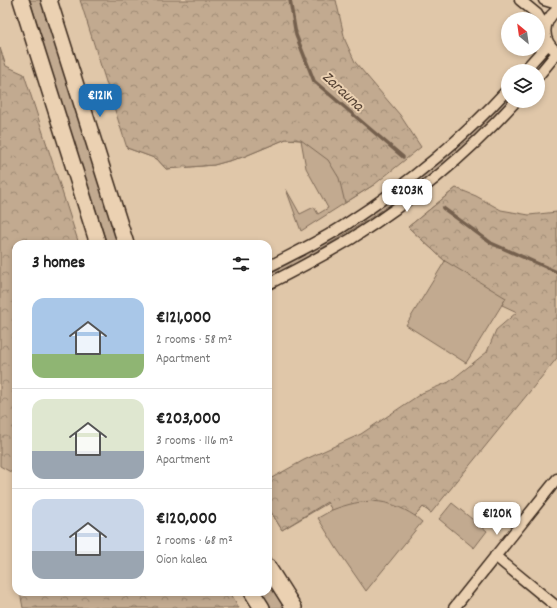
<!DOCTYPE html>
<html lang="en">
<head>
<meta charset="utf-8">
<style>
	body { margin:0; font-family:Dekko,sans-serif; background:#f2f2f2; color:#222; height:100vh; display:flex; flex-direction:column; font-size:15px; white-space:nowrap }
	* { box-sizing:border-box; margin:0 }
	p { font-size:13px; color:#767676 }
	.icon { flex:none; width:22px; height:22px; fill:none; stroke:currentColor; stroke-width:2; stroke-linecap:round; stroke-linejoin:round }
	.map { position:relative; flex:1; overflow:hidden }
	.sheet { position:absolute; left:12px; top:240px; width:260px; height:356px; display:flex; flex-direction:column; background:#fff; border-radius:12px; box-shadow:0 2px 6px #0003 }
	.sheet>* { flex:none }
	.needle { width:26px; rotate:331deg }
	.tools { position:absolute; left:501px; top:12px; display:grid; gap:8px }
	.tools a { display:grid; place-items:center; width:44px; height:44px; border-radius:50%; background:#fff; box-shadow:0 2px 6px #0003; font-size:20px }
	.price { position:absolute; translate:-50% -34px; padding:0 9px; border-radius:8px; background:#fff; color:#222; font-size:13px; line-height:26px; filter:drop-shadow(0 1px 2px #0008) }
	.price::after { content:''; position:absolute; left:50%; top:24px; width:12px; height:9px; margin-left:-6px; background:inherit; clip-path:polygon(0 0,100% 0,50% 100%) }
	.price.on { background:#1f6fb2; color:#fff }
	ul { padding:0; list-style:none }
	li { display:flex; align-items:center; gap:12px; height:100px; padding:0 20px }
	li+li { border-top:1px solid #e0e0e0 }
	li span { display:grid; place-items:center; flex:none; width:112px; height:80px; border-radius:12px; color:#555 }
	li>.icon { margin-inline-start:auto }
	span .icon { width:48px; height:48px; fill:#fffc; stroke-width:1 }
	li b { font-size:17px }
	h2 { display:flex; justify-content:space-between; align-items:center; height:48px; padding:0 20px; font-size:17px }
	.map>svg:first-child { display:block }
	.green { fill:#c2aa90; stroke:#7e6a57 }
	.park { fill:url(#park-crowns); stroke:#7e6a57 }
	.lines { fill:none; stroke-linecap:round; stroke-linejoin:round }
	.stream { stroke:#74604e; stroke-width:3.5 }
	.street-casing { stroke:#3b2a1e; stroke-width:13 }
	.secondary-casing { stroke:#3b2a1e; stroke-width:18 }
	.street { stroke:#ebd1b2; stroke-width:10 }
	.secondary { stroke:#ebd1b2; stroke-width:15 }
	.labels { text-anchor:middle; stroke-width:4; stroke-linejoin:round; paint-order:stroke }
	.water-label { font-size:16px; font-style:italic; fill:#534032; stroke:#ebd1b2 }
</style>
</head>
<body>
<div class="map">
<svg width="557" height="608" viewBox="0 0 557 608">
	<defs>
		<pattern id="park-crowns" width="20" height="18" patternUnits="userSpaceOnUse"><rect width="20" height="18" fill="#c2aa90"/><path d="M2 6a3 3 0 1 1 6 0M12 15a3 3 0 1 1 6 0" fill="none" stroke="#9f8b75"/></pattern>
	</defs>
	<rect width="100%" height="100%" fill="#e0c7a9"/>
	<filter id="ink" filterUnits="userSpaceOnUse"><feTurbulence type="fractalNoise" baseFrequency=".025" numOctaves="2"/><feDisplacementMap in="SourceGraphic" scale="8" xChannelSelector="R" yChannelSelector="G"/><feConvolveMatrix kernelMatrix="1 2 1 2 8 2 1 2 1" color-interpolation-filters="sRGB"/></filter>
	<g filter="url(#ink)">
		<path class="green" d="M30 0H44L119 244H107L61 103Z
			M508 97 509 101C486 124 464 148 439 168 386 211 328 246 268 279V273L313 250 355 224 399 193 439 163 478 128Z
			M298 118 375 184 301 231 286 189 300 214 314 207 318 214 328 208 306 168 301 140 286 139 243 157 214 165 166 169 157 159 127 148Z
			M456 188 506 298 466 363 406 325 445 261 408 227Z
			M374 468 431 513 423 507 415 516 422 522 366 591 337 549 318 518 332 510 328 503 282 530 269 509Z
			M452 503 487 531 474 548 439 519Z
			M268 579 285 608H271L261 592H268Z"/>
		<path class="park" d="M80 0H336L345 40 355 62 400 115 421 147 375 184 345 203 339 178 328 160 301 140 286 139 243 157 214 165 166 169 157 159 127 148Z
			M0 48 6 66 24 74 79 244H16V475L0 466Z
			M456 188 476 196 501 210 529 215 557 212V358L431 513 423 507 415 516C386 497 364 498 332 510L327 502 282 530 268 507V480L304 460 361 434 422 393 449 382 487 352 496 330 517 312 502 305 506 298 445 261 408 227Z
			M20 592H230L239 608H23Z"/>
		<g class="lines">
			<path class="stream" d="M290 0 296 35 314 81 403 157
				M443 208 491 243 557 272"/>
			<g class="street-casing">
				<path id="street" d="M520 0 537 14 545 27
					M544 0 557 4
					M557 10C542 22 541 40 557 52
					M524 71 548 44
					M538 76 557 53
					M268 267C295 253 323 240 348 223 406 185 461 141 508 89
					M268 284C296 270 324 255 351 239 411 201 468 154 516 101
					M495 556 557 607
					M454 608 557 479"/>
			</g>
			<g class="secondary-casing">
				<path id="secondary" d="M21 0 98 244
					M49 0 126 244
					M268 567 294 608
					M252 592 262 608"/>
			</g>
			<use href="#street" class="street"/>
			<use href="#secondary" class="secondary"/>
		</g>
	</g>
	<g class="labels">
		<g class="water-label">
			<text transform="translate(344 90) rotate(43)" y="6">Zarauna</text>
		</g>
	</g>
</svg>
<div class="tools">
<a><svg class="needle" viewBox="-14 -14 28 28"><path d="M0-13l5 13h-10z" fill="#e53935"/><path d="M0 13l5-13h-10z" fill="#767676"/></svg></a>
<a><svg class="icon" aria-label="layers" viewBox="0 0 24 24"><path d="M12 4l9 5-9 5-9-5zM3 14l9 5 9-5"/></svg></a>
</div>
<b class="price on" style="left:100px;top:118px">€121K</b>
<b class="price" style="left:407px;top:213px">€203K</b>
<b class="price" style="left:497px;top:536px">€120K</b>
<section class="sheet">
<h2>3 homes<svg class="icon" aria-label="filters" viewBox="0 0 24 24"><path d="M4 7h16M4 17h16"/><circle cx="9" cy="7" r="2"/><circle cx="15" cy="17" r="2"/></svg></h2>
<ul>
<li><span style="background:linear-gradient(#a9c7e8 70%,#8fb573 0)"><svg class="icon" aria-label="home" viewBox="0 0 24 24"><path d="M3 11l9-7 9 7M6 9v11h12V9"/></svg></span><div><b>€121,000</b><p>2 rooms · 58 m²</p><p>Apartment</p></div></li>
<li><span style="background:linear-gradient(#dfe7d0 65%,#9aa5b1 0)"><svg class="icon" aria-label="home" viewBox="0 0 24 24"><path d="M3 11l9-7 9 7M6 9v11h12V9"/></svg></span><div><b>€203,000</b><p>3 rooms · 116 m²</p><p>Apartment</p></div></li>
<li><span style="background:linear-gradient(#c9d6e8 65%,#9aa5b1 0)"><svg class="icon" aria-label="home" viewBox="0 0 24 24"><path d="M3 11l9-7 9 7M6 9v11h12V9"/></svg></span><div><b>€120,000</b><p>2 rooms · 68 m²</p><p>Oion kalea</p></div></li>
</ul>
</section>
</div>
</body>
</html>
